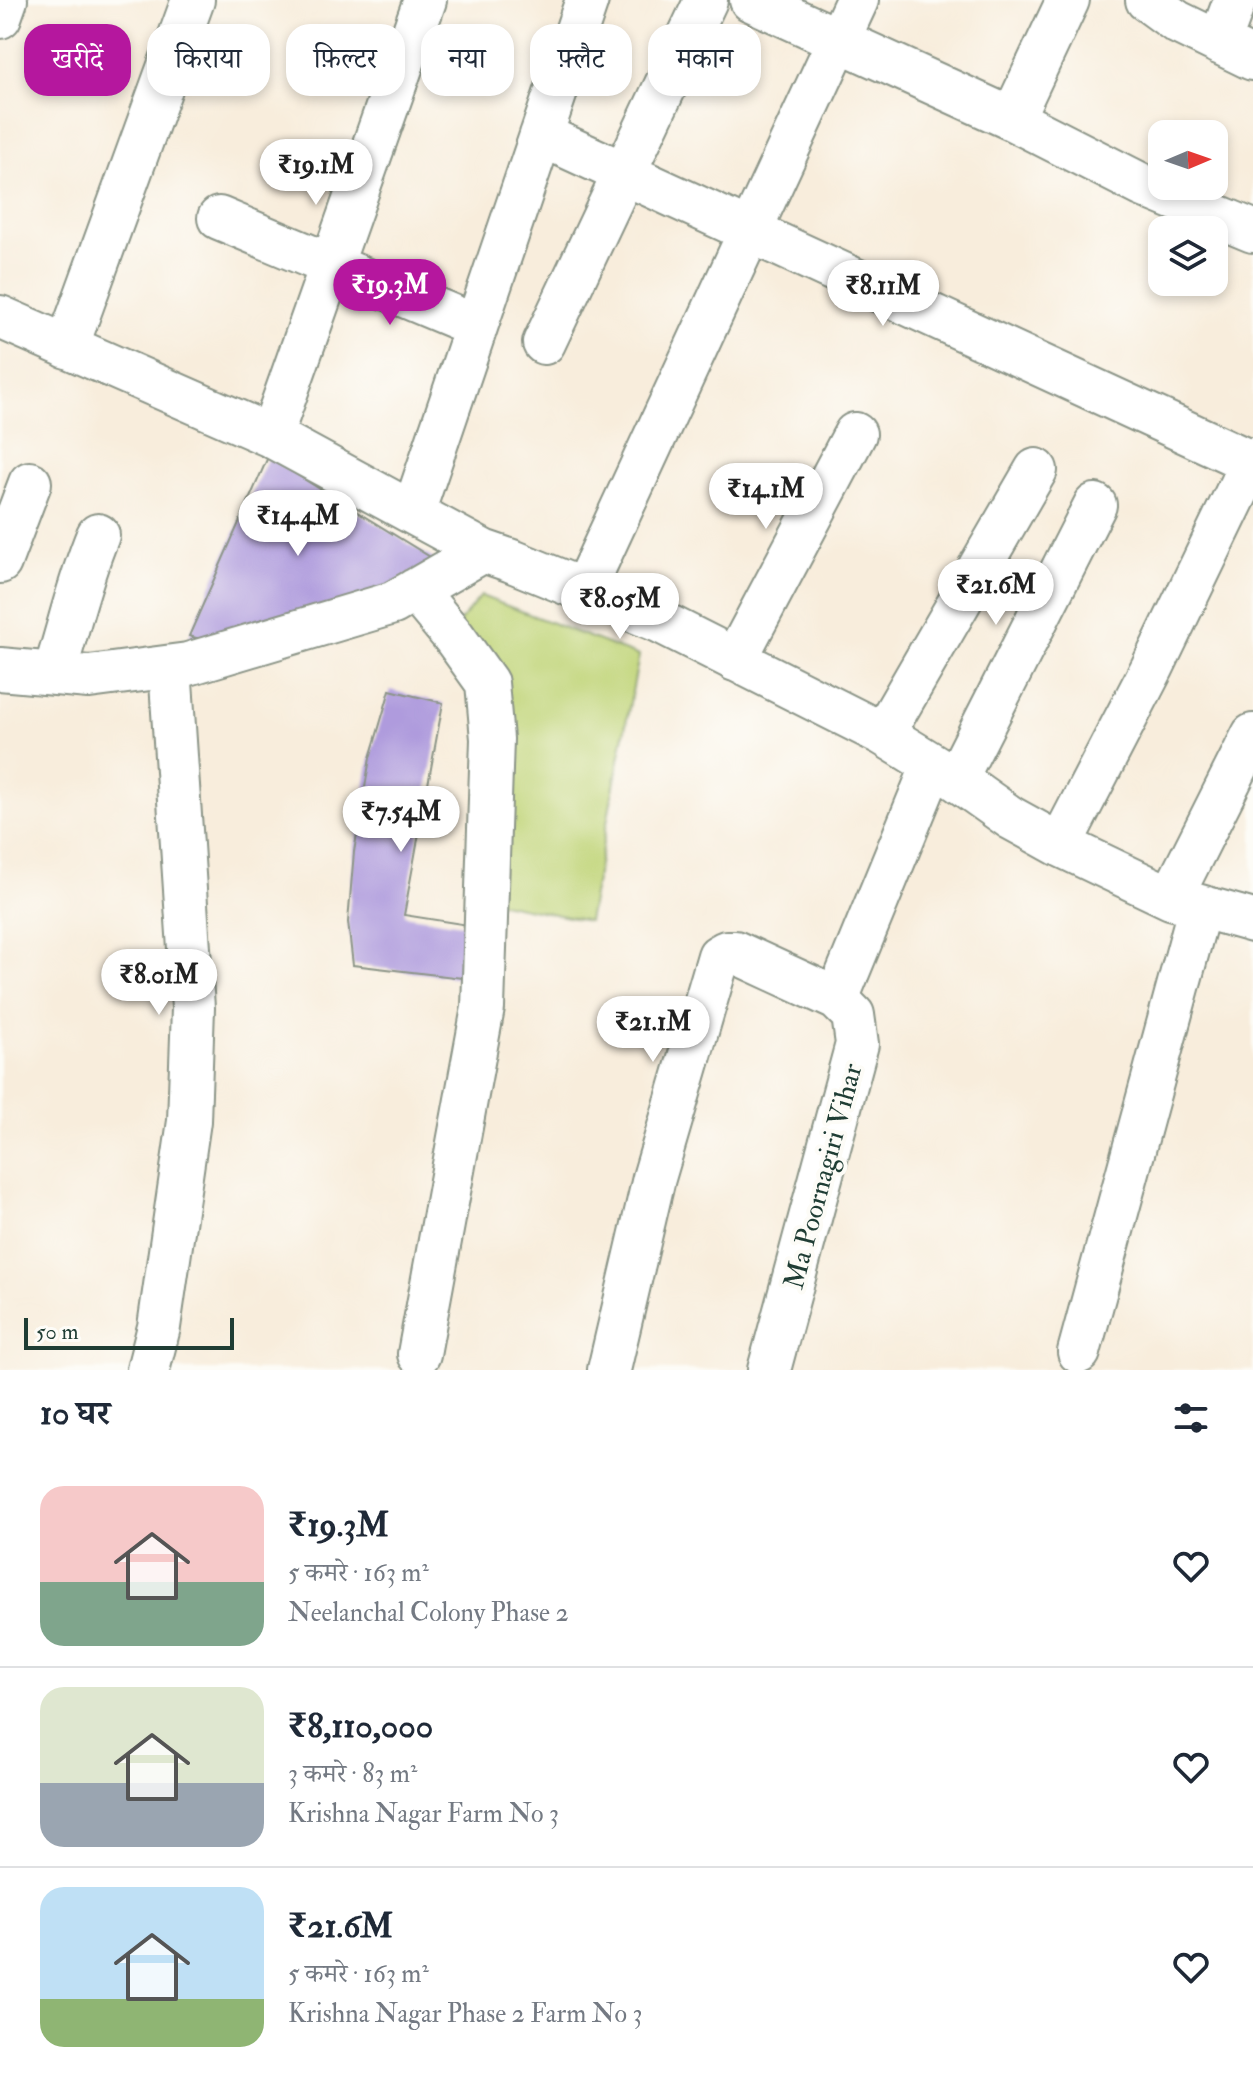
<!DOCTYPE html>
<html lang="hi">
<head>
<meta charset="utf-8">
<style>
	body { margin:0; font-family:"IM FELL Double Pica","Noto Serif Devanagari",serif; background:#f2f2f3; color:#1f2937; height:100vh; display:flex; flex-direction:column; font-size:30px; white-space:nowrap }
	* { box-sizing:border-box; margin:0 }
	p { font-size:26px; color:#747a83 }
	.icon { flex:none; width:44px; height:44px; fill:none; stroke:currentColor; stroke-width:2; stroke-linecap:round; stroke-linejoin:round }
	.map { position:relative; height:1370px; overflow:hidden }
	.drawer { display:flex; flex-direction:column; background:#fff; flex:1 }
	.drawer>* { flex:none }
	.hud { position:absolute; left:24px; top:24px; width:800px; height:72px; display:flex; gap:16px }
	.needle { width:52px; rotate:88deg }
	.tools { position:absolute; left:1148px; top:120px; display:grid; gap:16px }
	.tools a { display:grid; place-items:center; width:80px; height:80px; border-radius:16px; background:#fff; box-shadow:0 4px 12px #0003; font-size:40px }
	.scale { position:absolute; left:24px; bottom:20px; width:210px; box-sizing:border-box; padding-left:8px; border:4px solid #1f3d34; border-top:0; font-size:22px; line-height:28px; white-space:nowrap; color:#1f3d34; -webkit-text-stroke:6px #fdfcf7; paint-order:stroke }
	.price { position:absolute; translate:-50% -68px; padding:0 18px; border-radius:28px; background:#fff; color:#222; font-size:26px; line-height:52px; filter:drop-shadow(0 2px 4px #0008) }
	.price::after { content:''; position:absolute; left:50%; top:48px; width:24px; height:18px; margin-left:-12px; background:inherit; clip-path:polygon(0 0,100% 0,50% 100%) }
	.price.active { background:#b5179e; color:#fff }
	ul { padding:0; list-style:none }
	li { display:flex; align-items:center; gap:24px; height:200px; padding:0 40px }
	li+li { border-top:2px solid #e0e1e3 }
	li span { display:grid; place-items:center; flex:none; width:224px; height:160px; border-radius:24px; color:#555 }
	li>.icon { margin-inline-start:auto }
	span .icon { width:96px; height:96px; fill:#fffc; stroke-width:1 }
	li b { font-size:34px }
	h2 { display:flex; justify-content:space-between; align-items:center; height:96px; padding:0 40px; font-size:34px }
	.tag { padding:0 28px; border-radius:24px; background:#fff; box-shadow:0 4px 12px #0003; font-size:28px; line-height:72px }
	.tag.active { background:#b5179e; color:#fff }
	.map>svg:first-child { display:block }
	.green { fill:#c0d477; stroke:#708856; stroke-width:2 }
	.building { fill:#af9bdd }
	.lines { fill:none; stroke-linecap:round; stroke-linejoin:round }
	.minor-casing { stroke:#8c9588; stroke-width:46 }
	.minor { stroke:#fff; stroke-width:42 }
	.labels { text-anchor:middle; stroke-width:8; stroke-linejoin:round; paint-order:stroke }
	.street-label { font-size:28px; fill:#1f3d34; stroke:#fdfcf7 }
</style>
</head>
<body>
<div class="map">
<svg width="1253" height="1370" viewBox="0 0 1253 1370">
	<rect width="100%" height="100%" fill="#fdfcf7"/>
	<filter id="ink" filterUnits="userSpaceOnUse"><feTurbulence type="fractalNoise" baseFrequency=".0125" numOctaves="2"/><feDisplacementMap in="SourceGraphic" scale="16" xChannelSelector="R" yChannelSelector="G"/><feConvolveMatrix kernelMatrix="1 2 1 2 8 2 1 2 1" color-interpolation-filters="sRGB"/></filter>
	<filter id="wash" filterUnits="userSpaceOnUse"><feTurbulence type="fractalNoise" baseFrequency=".006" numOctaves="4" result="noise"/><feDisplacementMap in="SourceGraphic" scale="32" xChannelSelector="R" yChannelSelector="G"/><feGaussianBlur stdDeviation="1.8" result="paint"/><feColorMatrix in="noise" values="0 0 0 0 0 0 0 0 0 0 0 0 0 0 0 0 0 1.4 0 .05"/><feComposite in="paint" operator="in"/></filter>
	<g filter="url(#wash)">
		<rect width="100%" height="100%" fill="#f8eddc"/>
		<path class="green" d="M481 596 639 656 588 921 487 900 504 718 459 622Z"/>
		<g id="blocks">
			<path class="building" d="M268 457 435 560 378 592 211 642 189 636Z
				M390 690 443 703 404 915 481 927 479 980 353 965 348 922 354 852 370 758Z"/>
		</g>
	</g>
	<g filter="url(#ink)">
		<use href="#blocks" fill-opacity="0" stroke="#8c9588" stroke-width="2"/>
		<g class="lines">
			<g class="minor-casing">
				<path id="minor" d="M751 0 1012 119 1142 185 1253 231
					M1147 0 1177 22 1253 59
					M0 17 6 0
					M1219 43 1235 0
					M1012 119 1068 0
					M541 135 1253 463
					M219 218 476 326
					M0 317 271 436 483 551 512 561 659 621 883 734 956 779 1011 818 1060 845 1171 898 1253 921
					M544 343 706 0
					M67 347 193 0
					M271 436 425 0
					M413 513 587 0
					M0 562 30 483
					M415 590 454 637 487 683 492 739 483 1008 419 1354
					M584 590 857 0
					M735 660 855 434
					M0 669 89 677 188 664 393 603 483 551
					M54 674C69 627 79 580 98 535
					M883 734 1036 470
					M956 779 1095 505
					M1060 845 1152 668 1253 459
					M1171 898 1253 735
					M1079 1352 1200 906
					M148 1370 159 1327 189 1121 193 1008 170 667
					M609 1370 654 1178 719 956 726 952H735L837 999
					M769 1370 857 1044 853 1015 837 999 933 765"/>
			</g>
			<use href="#minor" class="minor"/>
		</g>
	</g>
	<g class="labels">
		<g class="street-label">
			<text transform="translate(822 1176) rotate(-75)" y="10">Ma Poornagiri Vihar</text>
		</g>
	</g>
</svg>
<div class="tools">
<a><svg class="needle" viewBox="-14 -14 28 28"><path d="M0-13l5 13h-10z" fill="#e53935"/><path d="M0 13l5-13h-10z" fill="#747a83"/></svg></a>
<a><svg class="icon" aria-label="layers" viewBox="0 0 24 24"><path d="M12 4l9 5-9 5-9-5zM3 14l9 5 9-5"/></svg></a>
</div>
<div class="scale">50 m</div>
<b class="price" style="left:316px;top:207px">₹19.1M</b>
<b class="price active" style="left:390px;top:327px">₹19.3M</b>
<b class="price" style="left:883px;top:328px">₹8.11M</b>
<b class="price" style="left:766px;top:531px">₹14.1M</b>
<b class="price" style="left:298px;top:558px">₹14.4M</b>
<b class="price" style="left:996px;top:627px">₹21.6M</b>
<b class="price" style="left:620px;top:641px">₹8.05M</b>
<b class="price" style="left:401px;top:854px">₹7.54M</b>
<b class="price" style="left:159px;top:1017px">₹8.01M</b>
<b class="price" style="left:653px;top:1064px">₹21.1M</b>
<div class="hud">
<a class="tag active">खरीदें</a>
<a class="tag">किराया</a>
<a class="tag">फ़िल्टर</a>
<a class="tag">नया</a>
<a class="tag">फ़्लैट</a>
<a class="tag">मकान</a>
</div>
</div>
<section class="drawer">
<h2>10 घर<svg class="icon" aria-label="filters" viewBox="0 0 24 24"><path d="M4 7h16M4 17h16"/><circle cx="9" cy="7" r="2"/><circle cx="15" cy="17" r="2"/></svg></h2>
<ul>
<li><span style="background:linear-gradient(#f6c9c9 60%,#7fa58c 0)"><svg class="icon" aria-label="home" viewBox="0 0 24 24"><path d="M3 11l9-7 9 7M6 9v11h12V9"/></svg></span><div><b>₹19.3M</b><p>5 कमरे · 163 m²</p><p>Neelanchal Colony Phase 2</p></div><svg class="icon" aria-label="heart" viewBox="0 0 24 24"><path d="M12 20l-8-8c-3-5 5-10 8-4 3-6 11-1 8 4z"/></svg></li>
<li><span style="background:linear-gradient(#dfe7d0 60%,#9aa5b1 0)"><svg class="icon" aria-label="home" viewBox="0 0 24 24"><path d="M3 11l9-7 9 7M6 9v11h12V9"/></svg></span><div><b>₹8,110,000</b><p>3 कमरे · 83 m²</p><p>Krishna Nagar Farm No 3</p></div><svg class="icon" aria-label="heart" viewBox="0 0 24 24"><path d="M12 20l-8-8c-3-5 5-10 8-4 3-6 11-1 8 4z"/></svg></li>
<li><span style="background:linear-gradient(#bfe0f5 70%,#8fb573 0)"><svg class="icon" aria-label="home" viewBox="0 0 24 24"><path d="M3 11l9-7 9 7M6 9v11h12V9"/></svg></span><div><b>₹21.6M</b><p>5 कमरे · 163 m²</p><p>Krishna Nagar Phase 2 Farm No 3</p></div><svg class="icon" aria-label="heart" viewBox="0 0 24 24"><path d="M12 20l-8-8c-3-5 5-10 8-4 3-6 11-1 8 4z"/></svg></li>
</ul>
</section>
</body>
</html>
